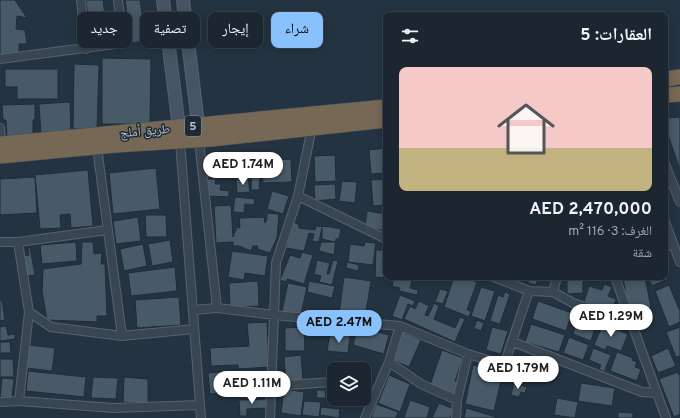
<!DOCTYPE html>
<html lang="ar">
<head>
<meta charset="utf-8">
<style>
	body { margin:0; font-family:Overpass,"Noto Naskh Arabic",sans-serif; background:#242e39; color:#f1f3f6; direction:rtl; height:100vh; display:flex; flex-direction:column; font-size:15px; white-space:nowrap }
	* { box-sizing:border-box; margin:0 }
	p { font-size:13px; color:#a0a5ab }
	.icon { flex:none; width:22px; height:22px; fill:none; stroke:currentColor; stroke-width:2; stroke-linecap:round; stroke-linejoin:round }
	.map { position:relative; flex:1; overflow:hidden; direction:ltr }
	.side { position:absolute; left:383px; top:12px; width:285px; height:268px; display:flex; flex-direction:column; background:#1b2631; border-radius:8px; box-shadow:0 2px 10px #0003,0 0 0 1px #39434d; direction:rtl }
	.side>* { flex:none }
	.top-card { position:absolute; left:12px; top:12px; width:311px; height:36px; direction:rtl; display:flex; gap:8px }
	.tools { position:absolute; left:327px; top:362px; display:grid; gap:8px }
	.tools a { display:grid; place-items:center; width:44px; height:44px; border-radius:8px; background:#1b2631; box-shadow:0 2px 10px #0003,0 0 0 1px #39434d; font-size:20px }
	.price { position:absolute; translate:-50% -34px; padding:0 9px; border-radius:14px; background:#fff; color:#222; font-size:13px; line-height:26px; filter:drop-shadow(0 1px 2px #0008) }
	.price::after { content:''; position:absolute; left:50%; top:24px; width:12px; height:9px; margin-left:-6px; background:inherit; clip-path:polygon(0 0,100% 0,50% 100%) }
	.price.active { background:#89c1fc; color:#111 }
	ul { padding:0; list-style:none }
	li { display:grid; align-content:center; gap:8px; height:212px; padding:0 16px }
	li span { display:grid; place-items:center; height:124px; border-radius:8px; color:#555 }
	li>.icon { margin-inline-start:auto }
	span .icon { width:72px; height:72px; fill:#fffc; stroke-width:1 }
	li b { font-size:17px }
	h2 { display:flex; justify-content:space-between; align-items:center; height:48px; padding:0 16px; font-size:17px }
	.chip { padding:0 14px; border-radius:8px; background:#1b2631; box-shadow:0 2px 10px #0003,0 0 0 1px #39434d; font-size:14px; line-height:36px }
	.chip.active { background:#89c1fc; color:#111 }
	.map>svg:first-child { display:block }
	.building { fill:#485967; stroke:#1f2c38 }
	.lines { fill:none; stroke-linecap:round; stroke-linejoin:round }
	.street-casing { stroke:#56636e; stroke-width:10 }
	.secondary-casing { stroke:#56636e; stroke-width:14 }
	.highway-casing { stroke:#43505b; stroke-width:16 }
	.street { stroke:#394551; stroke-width:8 }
	.secondary { stroke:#465464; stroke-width:12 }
	.highway { stroke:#776755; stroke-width:15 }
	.labels { text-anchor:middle; stroke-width:3; stroke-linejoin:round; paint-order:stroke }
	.shield { fill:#1d2a36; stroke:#87939e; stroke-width:1 }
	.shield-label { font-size:12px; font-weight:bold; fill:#b5c0cb }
	.street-label { font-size:13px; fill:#b5c0cb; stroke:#1d2a36 }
</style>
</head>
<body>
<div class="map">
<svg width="680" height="418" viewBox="0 0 680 418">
	<rect width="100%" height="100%" fill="#243341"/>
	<path class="building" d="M0 0H15L27 18 17 16 16 29 25 30 27 44H19V54L0 55Z
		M86 0H103L108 40 91 43Z
		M125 0H140L146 41 131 43Z
		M102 58 151 59 150 124H102Z
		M74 64 99 65 97 129H73Z
		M5 69H58V99H17V87H5Z
		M70 102 71 133 41 135 39 104Z
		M35 104V119L33 120V140H7L6 120H3L2 105Z
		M680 117V170L665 126V118Z
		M386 148V173L371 174 369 150Z
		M335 155 336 181 315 182 314 156Z
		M291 159 292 182 263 183 262 161Z
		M241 161H250L251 176 242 177Z
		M252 164 261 165 259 190H251Z
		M156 168 160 209 113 214 109 173Z
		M224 168V177L207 178 206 169Z
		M88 170 93 226 71 228 70 214 60 215 61 228 40 229 35 175Z
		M35 177 37 213 0 215V179Z
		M248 178 250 192 237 193 236 179Z
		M207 179H216L215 184H221L220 190 229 191V197L206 196Z
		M386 179V205L373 206 371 180Z
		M342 181 357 182 355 203 339 201Z
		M335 184 336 199 315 201 314 185Z
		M272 191 289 196 283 214 267 209Z
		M235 197 255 199 254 205 245 204 244 213 233 212Z
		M231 205 233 237 237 227 240 228 239 218 264 217 265 223 267 219V213L279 214 277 238 270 253 257 249 258 246H253L251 251 239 246H233V242L216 243 214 206Z
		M367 211 386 214V231L365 227Z
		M145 215H166L167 237H146Z
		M138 217 141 241 116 244 113 221Z
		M293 222 298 224 299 228 315 230 316 226 331 227 341 229 339 239H336L334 255 319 251 321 242H335L322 239V228L319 242 312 241 314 234 309 233 304 251 286 248Z
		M170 240 173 262 152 266 148 244Z
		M76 242 77 261 42 264 40 245Z
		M82 242H93L94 254 102 253 101 264H105L107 316H97V322L47 320 42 291 43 269 81 264Z
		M365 242 376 243 373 265 348 262 350 244 364 246Z
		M143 244 147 266 124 271 120 249Z
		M30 247 35 275 26 276 23 256 29 255 28 248Z
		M376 250H386V277L390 278 375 277Z
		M232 251 268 256 265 276 245 273 244 280 228 277Z
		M302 252 313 255 304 284 287 279 286 282 280 280 290 255 300 258Z
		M317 260 330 263 327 274H329L333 260 338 261 332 285 319 282 321 276 314 274Z
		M347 262 359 265 358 271 346 268Z
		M175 267 177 291 131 296 128 273Z
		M665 271 668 279 652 286 648 277H665Z
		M344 277 371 281 365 318 339 314Z
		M394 277H413L410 288 418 290 417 295 399 291 400 288 392 286Z
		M454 277H462L477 282 467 310 471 311 469 317 444 307Z
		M529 277 538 278 536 285 528 283Z
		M567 277H583V293L567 294Z
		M588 277H600V281L588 282Z
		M623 277H645L651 308 629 313Z
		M258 281 259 306 230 308 229 283Z
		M309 281 335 286 332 298 307 292Z
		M288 283 307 287 301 315 282 311Z
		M604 284 612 287 608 296 616 299 612 311 584 302 589 286 602 290Z
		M669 285 680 311V322L669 327 655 291Z
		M481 287 495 291 485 321 471 316Z
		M440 289 448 291 443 304 435 302Z
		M505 292 510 294 500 324 490 321 498 295 503 297Z
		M400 295 415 301 413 306 408 304 402 320 392 316Z
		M179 297 181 325 137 328 135 300Z
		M0 300H2L5 320 0 321Z
		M419 301 429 306 425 315 428 316 434 303 439 306 434 319 455 328 460 317 465 319 455 342 404 319 410 306 415 309Z
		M538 301 572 313 566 331 532 319Z
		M580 313 598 319 591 341 573 334Z
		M477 320 484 323 481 331 474 328Z
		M267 322 269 367 238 369V365L211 366 210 348 249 346 247 323Z
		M531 324 565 335 559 352 525 342Z
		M603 324 628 334 621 351 607 346 605 350 594 345Z
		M6 326 8 335 15 334V339L0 341V327Z
		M304 327 305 351H285V328Z
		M358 327 389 335 384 354 353 345Z
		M492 327 508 331 501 354 486 350Z
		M680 327V356L676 357 666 332Z
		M403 332 421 340 409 367 393 360 396 354 394 353Z
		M330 334 350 336 348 353 327 351Z
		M569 337 589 345 583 360 563 353Z
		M0 342H10L11 353H0Z
		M29 345 55 348 52 371 26 368Z
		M593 348 611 355 604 372 599 369 601 365 589 360Z
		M668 348 676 366 658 373 651 356Z
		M442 350 463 358 455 381 458 382 454 394 430 385Z
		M617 352 633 358 632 360 637 362 635 367 641 369 637 381 610 371Z
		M301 355 303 380 286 382 284 357Z
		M0 359H13L14 377H0Z
		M473 365 503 372 494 411 465 404Z
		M28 371 86 377 84 397 26 391Z
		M230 371 232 392 210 394 208 373Z
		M678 372 680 377V414L674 417 659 379Z
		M389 375 410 384 400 412 378 403Z
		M93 377 118 378 116 399 91 398Z
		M124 377 148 379V404L123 402Z
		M2 378 14 379 12 398 0 397Z
		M514 383 527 387 525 393 521 392 519 397 511 395Z
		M581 383 615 388 612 406 578 401Z
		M284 389 304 392 301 416 281 413Z
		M329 389 334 390V399H341L340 405 326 402Z
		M316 390H325L326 398H317Z
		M557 398 578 402 575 418 554 415Z
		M267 399 268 408 247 409V416H240L239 400Z
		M410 400 430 407 427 418H404Z
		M304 401 321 402 319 417 302 415Z
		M439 403 454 409 450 418H432Z
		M376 404 398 412 396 418H371Z
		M321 407 340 409 339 418 320 415Z
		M466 408 496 417V418H464Z
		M618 412 633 413V418H618Z"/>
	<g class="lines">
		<g class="street-casing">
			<path id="street" d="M81 0 86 49
				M0 59 123 43 118 0
				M0 128 1 144
				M199 140 217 308
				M180 141 201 418
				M97 147 122 336
				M665 164 680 202
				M298 196 386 239
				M665 222 680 262
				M0 242H18L107 230
				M18 242 29 312 51 327 122 336 194 329
				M665 247 673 244
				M615 277 666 418
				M529 291 553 292 573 303 617 317H629
				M553 292 557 277
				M193 310 217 308 274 315 400 326 468 354 504 365 529 291 494 277
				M513 342 642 392 657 393
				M389 362 421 384 457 400
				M271 386 334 382
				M19 401 29 312
				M0 402 19 401 114 408 200 405
				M270 418 276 263 298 196 312 127
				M365 418 389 362 400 326
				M456 418 457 400 468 354"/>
		</g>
		<g class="secondary-casing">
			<path id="secondary" d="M163 0 180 136
				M183 0 199 132"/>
		</g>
		<g class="highway-casing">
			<path id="highway" d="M665 79 680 77
				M665 95 680 94
				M0 144 386 107
				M0 156 116 145 211 139 386 120"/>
		</g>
		<use href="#street" class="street"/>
		<use href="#secondary" class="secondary"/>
		<use href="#highway" class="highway"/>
	</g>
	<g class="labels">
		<rect class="shield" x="185" y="116" width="16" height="20" rx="3"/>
		<g class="shield-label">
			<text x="193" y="130">5</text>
		</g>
		<g class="street-label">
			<text transform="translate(145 130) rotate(-5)" y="5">طريق أملج</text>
		</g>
	</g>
</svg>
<div class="tools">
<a><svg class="icon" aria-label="layers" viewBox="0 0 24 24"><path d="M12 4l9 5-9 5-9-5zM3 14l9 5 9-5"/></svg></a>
</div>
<b class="price" style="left:243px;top:186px">AED 1.74M</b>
<b class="price" style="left:611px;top:338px">AED 1.29M</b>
<b class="price active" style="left:339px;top:344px">AED 2.47M</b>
<b class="price" style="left:518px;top:390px">AED 1.79M</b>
<b class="price" style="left:252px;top:405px">AED 1.11M</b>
<div class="top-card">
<a class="chip active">شراء</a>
<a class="chip">إيجار</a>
<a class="chip">تصفية</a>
<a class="chip">جديد</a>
</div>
<section class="side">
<h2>العقارات: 5<svg class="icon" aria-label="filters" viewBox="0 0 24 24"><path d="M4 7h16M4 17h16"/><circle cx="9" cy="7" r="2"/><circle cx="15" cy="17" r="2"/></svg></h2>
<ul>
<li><span style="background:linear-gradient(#f6c9c9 65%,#c2b280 0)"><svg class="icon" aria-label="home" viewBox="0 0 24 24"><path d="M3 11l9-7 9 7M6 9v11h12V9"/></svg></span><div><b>AED 2,470,000</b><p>الغرف: 3 · 116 m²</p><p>شقة</p></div></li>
</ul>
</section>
</div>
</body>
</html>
